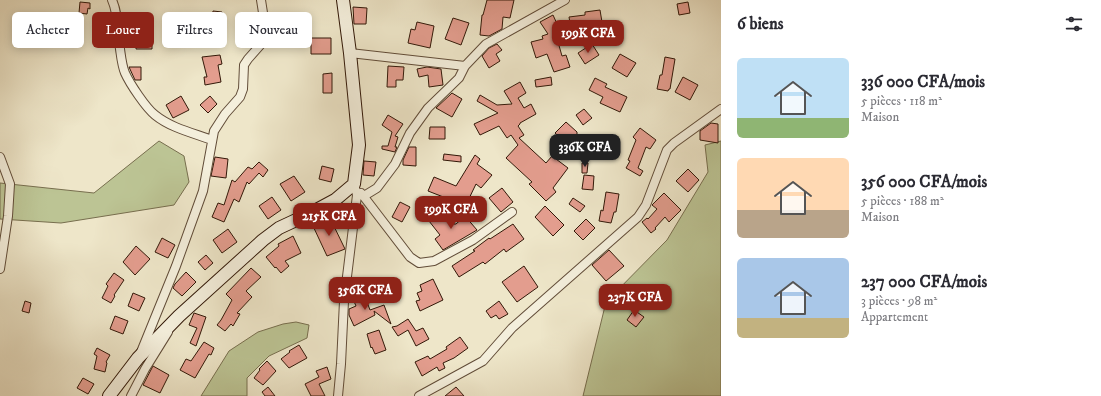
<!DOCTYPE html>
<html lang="fr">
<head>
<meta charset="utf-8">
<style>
	body { margin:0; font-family:"IM FELL DW Pica",serif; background:#f2f2f3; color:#2b2b33; height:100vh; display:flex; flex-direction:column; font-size:15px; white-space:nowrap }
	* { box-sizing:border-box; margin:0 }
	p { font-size:13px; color:#7c7c81 }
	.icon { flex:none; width:22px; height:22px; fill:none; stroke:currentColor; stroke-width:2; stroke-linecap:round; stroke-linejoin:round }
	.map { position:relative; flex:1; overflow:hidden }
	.details { display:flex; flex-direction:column; background:#fff; width:380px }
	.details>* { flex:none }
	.hud { position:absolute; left:12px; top:12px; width:380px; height:36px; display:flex; gap:8px }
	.price { position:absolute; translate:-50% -34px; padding:0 9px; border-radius:8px; background:#8f2418; color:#fff; font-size:13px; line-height:26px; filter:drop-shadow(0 1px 2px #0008) }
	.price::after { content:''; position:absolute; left:50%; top:24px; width:12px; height:9px; margin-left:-6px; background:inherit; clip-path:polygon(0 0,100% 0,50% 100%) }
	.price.active { background:#222; color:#fff }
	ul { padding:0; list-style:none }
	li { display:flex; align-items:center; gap:12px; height:100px; padding:0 16px }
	li span { display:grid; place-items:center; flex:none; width:112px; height:80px; border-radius:6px; color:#555 }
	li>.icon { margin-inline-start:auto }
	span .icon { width:48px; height:48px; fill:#fffc; stroke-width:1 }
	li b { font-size:17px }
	h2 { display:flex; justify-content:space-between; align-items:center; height:48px; padding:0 16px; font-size:17px }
	.pill { padding:0 14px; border-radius:6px; background:#fff; box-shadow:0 2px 10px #0003; font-size:14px; line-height:36px }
	.pill.active { background:#8f2418; color:#fff }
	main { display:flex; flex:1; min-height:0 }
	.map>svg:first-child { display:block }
	.green { fill:#bcc494; stroke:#776e4e }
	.building { fill:#e39d8e; stroke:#321808 }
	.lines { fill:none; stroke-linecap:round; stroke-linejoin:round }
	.minor-casing { stroke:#614c38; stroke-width:10 }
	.secondary-casing { stroke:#321808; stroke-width:14 }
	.minor { stroke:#f4efdc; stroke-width:8 }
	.secondary { stroke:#f4efdc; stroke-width:12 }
</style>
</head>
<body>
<main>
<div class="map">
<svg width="721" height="396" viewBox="0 0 721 396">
	<rect width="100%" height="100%" fill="#eee6c9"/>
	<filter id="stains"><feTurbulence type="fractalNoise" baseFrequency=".005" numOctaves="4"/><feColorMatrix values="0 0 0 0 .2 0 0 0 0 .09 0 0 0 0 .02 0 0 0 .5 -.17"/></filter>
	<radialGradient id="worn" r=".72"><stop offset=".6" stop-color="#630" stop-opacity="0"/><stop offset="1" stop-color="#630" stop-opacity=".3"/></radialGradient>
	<path class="green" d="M159 141 184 156 189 182 174 205 61 223 0 219V183L94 193Z
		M721 141V396H583L606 302 667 240 708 172 705 145Z
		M296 322 309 325 307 338 269 356 247 378V396H201L229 351 258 332 283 324Z"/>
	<path class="building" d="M487 0H514L510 18 503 17 502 29 489 36 480 35 482 15H483Z
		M80 2 90 3V9L88 8 87 14 79 13Z
		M688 2 690 13 679 15 677 4Z
		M353 7 367 8 366 24H354Z
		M600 10 602 22 581 24V27L571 29 569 17 585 15V12Z
		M213 11 222 12 221 28 223 29 222 36 210 33 211 25H208L209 17 212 18Z
		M553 15 558 26 554 28 562 56 566 55 570 67 554 72 547 54 536 58 531 42 543 39 542 36 548 34 540 22Z
		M453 18 469 23 461 45 445 39Z
		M417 22 434 26 430 48 408 43 411 29 415 30Z
		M136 37 152 38V49H136Z
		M311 38H331V54H311Z
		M497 44 502 50 496 54 500 61 489 68 482 56 489 48Z
		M592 44 599 55 585 64 578 53Z
		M620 54 636 63 627 77 612 68Z
		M220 55 222 64 218 65 221 82 205 85 204 77H207L202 57Z
		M665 57 675 59 670 89H669L668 91 657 89 660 75H662Z
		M388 66 404 67 403 80H396V87H387Z
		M129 67H141V80H135Z
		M427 67 441 69 443 85 429 87 428 75 419 77 417 69Z
		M332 73V93H323V74Z
		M551 77 552 85 536 87 535 80Z
		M683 77 698 85 690 100 675 92Z
		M595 78 607 84 605 87 627 97 620 112 600 103 603 97 589 90Z
		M520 82 526 93 518 98 524 108 531 104 536 114 520 123V124L518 126 524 135 519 138 546 163 552 156 568 168 553 188 556 192 546 201 529 184 532 182 506 158 518 145 511 135 507 138 499 126 480 135 474 124 498 113 477 101 480 95 497 105 512 104 504 91Z
		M452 93 462 99 452 117 436 108Z
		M181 96 189 110 173 118 166 105Z
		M210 96 217 104 208 113 200 105Z
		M584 109 592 118 583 125 576 115Z
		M388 115 403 124 395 136 398 137 395 147H397L395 152 382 149V146H388L392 132 382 125Z
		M566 122 577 132V134L567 144 555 133Z
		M711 123 718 124V143L700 140V131Z
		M430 127H445V139H429Z
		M640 128 656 140 650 149 646 147 638 168 643 171 640 176 626 168 630 161 628 160 636 140 633 137Z
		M589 145 596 150 593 155 586 150Z
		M409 147H416V166L403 165V160Z
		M444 154 461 156V162L443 160Z
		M475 155 480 159 477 164 492 175 481 188 476 184 463 211 449 204 451 200 428 191 434 177 456 186Z
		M215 157 228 159 226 178 211 176Z
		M364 161 376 162 374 176 363 175Z
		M259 162 268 170 263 177 259 173 249 184 247 182 239 202 234 199 224 222 212 217 218 203 224 205 232 180 235 182 248 167 252 169Z
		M582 163H588L587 173H582Z
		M322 166 334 169 331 182 319 179Z
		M688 169 699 180 688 192 676 181Z
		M584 175 594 176 593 190 582 189Z
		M294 176 305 192 291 201 280 184Z
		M502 188 513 202 501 212 489 198Z
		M606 192 619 194 616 212H614L611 223 599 221 601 210 603 211Z
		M664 193 681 210 669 222 665 217 655 228 656 229 651 233 642 222 647 218 648 219 657 209 652 205Z
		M272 197 281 210 268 219 259 206Z
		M573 198 585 206 580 212 569 204Z
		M400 202 410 207 402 222 392 217Z
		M343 203 346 210 338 214 335 209Z
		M545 206 564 225 553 236 535 217Z
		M444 210 454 224H456L465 216 477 230 443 250 435 239 440 235 429 221Z
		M330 218 345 249 327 256 313 226Z
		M586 219 595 228 583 240 574 231Z
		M513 224 524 239 506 252 504 249 485 264 483 262 459 277 452 266 475 251 473 250 489 238 490 239Z
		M228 229 237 242 222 253 213 240Z
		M293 236 301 253 285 261 289 266 281 273 276 267 275 268 266 257 279 246 278 244Z
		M162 238 175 245 168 258 155 252Z
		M136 246 150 259 135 275 123 262Z
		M609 250 624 266 606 281 592 265Z
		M206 255 213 263 205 270 198 262Z
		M524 266 538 287 517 302 502 282Z
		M251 268 261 277 246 291 252 297 237 313 240 314 233 326 231 324 225 331 217 325 221 320 232 300 226 294Z
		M186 272 196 282 182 296 173 288 175 284Z
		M114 273 124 280 114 295 115 296 111 303 102 298 108 286 106 284Z
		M433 279 443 300 420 311 416 301 420 300 417 293 422 291 420 285Z
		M133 293 145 298 139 311 128 306Z
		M364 294 370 310 384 305 391 324 374 311 375 315 354 326 349 315V309L356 306 353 299Z
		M25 301 31 303 29 313 22 311Z
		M499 301 508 314 499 319 496 315 491 318 486 311Z
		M634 310 644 317 636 327 627 320Z
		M194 313 206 317 196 346 190 343 197 328 189 325Z
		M115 316 128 321 123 334 110 329Z
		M408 319 416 331 423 328 429 339 416 346 408 330 398 336 392 327 397 326Z
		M379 330 386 350 375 354 372 347 371 348 367 334Z
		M460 337 468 348 454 358 443 363 445 368 439 371 437 367 422 376 415 362 428 356 430 359 447 349 446 347Z
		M204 342 214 348 211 355 209 354 195 378 180 370 186 359 191 361Z
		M299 345 307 358 289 368 281 359 290 352 289 351Z
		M97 348 110 355 106 362 107 363 105 372 94 369 97 356 94 354Z
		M267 361 276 371 263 385 254 378 260 370 259 369Z
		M153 366 169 375 160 393 143 385Z
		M327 367 331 379 319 384 325 396H311L305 384 319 377 316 371Z
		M83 378 94 384 88 394 77 388Z
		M268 387 275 396H265L262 392Z
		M456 387 464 396H445Z"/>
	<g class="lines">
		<g class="minor-casing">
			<path id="minor" d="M112 0C119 15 117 32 120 49 121 56 122 66 125 73 130 84 146 108 155 115 171 128 193 133 212 140
				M350 53 465 66
				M0 157 10 184 8 216 0 269
				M361 193 410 257 419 263 434 261 473 240 512 212
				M364 196 377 188 395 164 410 133 428 108 459 78 465 66 486 44 565 0
				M141 352 176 266 203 191 214 131 225 114 240 97 243 89 244 65 248 59 263 42 266 32 261 0
				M131 396 145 369 168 332
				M338 396 341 364 344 301 357 195 354 184
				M419 396 483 361 512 328 638 217 646 205 667 150 674 143 721 109"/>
		</g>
		<g class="secondary-casing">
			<path id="secondary" d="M109 396 138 358 179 316 263 240 279 228 309 214 335 200 354 184 359 145 350 53 343 0"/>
		</g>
		<use href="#minor" class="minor"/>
		<use href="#secondary" class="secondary"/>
	</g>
	<rect width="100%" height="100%" filter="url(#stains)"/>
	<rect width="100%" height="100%" fill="url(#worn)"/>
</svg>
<b class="price" style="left:588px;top:54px">199K CFA</b>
<b class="price active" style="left:585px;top:168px">336K CFA</b>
<b class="price" style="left:451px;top:230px">199K CFA</b>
<b class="price" style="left:329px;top:237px">215K CFA</b>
<b class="price" style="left:365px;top:311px">356K CFA</b>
<b class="price" style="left:635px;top:318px">237K CFA</b>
<div class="hud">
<a class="pill">Acheter</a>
<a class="pill active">Louer</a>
<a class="pill">Filtres</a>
<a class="pill">Nouveau</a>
</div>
</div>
<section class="details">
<h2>6 biens<svg class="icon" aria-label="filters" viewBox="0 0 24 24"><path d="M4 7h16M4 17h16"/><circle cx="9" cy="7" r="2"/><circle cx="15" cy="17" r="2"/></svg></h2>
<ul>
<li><span style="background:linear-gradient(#bfe0f5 75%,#8fb573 0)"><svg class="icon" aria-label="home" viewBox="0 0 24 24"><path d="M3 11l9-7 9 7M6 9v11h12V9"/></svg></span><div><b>336 000 CFA/mois</b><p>5 pièces · 118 m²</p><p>Maison</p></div></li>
<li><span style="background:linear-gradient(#ffd9b3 65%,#b9a48a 0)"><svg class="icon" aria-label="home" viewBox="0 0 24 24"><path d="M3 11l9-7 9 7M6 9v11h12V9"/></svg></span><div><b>356 000 CFA/mois</b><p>5 pièces · 188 m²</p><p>Maison</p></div></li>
<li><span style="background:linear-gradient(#a9c7e8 75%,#c2b280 0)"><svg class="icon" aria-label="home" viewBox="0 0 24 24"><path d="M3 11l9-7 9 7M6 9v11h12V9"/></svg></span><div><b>237 000 CFA/mois</b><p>3 pièces · 98 m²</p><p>Appartement</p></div></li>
</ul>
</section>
</main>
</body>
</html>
